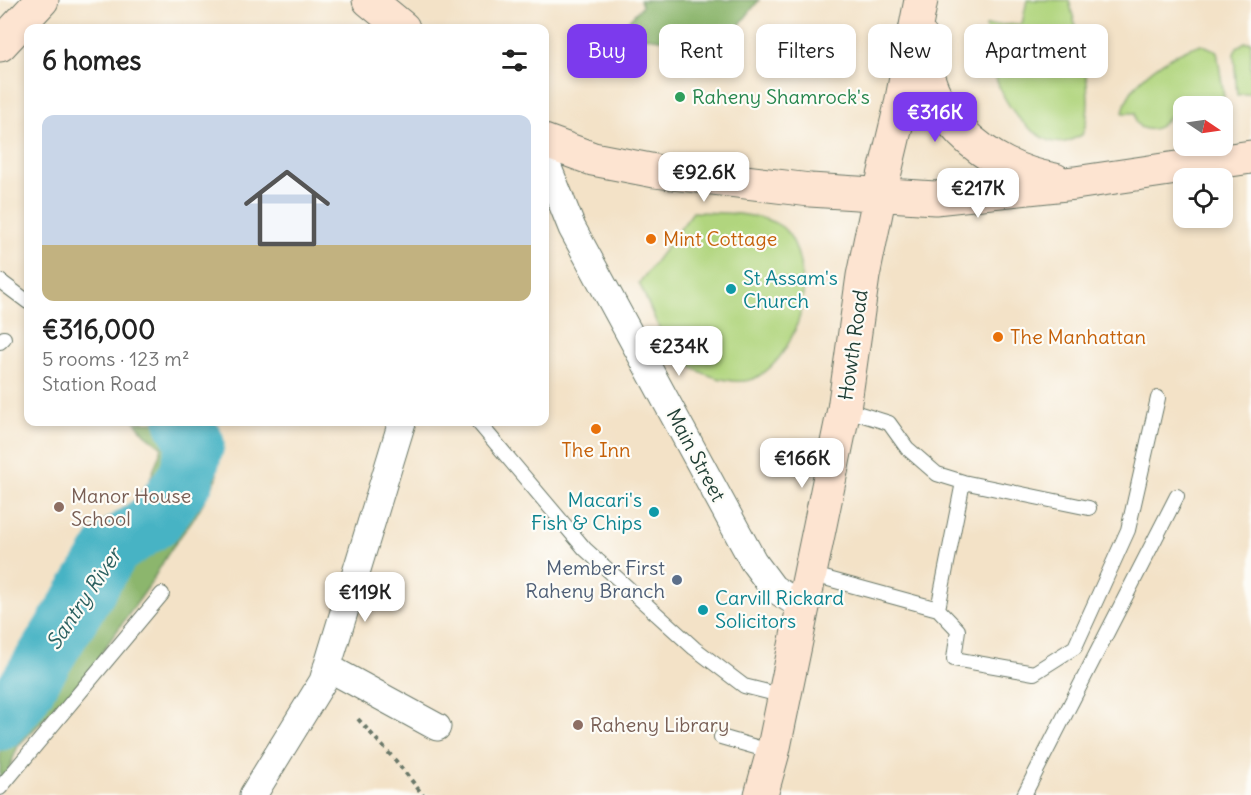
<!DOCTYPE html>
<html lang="en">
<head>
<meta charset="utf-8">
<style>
	body { margin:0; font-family:Delius,sans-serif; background:#f2f2f2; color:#222; height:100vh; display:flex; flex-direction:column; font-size:22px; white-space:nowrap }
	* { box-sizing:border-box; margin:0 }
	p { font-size:20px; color:#767676 }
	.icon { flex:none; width:33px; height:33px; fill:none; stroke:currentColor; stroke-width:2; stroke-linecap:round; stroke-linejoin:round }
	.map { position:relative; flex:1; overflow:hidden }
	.details { position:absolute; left:24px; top:24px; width:525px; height:402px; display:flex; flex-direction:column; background:#fff; border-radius:12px; box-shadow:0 3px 9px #0003 }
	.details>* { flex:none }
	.top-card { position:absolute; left:567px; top:24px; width:570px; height:54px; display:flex; gap:12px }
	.needle { width:39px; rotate:103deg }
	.buttons { position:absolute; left:1173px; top:96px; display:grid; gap:12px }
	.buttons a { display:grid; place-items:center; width:60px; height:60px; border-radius:12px; background:#fff; box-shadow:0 3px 9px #0003; font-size:30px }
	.price { position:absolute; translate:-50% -51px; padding:0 14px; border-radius:12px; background:#fff; color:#222; font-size:20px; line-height:39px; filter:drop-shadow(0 2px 3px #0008) }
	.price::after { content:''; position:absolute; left:50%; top:36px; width:18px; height:14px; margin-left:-9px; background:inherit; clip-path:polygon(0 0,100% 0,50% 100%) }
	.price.selected { background:#7c3aed; color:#fff }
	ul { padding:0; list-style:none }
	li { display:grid; align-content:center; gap:12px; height:318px; padding:0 18px }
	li+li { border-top:2px solid #e0e0e0 }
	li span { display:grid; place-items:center; height:186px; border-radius:12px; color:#555 }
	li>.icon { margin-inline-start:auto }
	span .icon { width:108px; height:108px; fill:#fffc; stroke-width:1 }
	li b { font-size:26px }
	h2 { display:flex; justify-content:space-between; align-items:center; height:72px; padding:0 18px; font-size:26px }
	.pill { padding:0 21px; border-radius:12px; background:#fff; box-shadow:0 3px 9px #0003; font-size:21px; line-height:54px }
	.pill.selected { background:#7c3aed; color:#fff }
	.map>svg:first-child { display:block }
	.green { fill:#b1d57e; stroke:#688959; stroke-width:1.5 }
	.forest { fill:#8cb66d; stroke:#567a50; stroke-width:1.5 }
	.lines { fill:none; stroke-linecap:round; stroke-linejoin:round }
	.river { stroke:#47b3c4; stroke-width:57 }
	.service-casing { stroke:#697767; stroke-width:16 }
	.minor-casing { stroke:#697767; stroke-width:29 }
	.secondary-casing { stroke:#697767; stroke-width:35 }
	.path { stroke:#697767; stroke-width:4; stroke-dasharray:4.5 4.5; stroke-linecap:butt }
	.service { stroke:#fff; stroke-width:14 }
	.minor { stroke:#fff; stroke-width:27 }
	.secondary { stroke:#fde4d1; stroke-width:33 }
	.leisure-dot { fill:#2e9e5b; stroke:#fdfcf7; stroke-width:2 }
	.food-dot { fill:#e8710a; stroke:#fdfcf7; stroke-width:2 }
	.culture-dot { fill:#0f9aa8; stroke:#fdfcf7; stroke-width:2 }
	.education-dot { fill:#8d6e63; stroke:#fdfcf7; stroke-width:2 }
	.service-dot { fill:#5c6f8a; stroke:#fdfcf7; stroke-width:2 }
	.labels { text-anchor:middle; stroke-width:4.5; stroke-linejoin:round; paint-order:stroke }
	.leisure-label { font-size:20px; fill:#27864d; stroke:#fdfcf7; text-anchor:start }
	.food-label { font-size:20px; fill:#c56008; stroke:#fdfcf7; text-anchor:start }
	.culture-label { font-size:20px; fill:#0d838f; stroke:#fdfcf7; text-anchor:start }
	.street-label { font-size:20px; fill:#1f3d34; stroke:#fdfcf7 }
	.education-label { font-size:20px; fill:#785e54; stroke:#fdfcf7; text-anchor:start }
	.service-label { font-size:20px; fill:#4e5e75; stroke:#fdfcf7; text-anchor:end }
	.water-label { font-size:21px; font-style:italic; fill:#2b605f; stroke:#fdfcf7 }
</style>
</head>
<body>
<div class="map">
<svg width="1251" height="795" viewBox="0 0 1251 795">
	<rect width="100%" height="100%" fill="#fdfcf7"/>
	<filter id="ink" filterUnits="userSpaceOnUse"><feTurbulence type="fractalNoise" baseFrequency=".0167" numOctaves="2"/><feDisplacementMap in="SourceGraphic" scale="12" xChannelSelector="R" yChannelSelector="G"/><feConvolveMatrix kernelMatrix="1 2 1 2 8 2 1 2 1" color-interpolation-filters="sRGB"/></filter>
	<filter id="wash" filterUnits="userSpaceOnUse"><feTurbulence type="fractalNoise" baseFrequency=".008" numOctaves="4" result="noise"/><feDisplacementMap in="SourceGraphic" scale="24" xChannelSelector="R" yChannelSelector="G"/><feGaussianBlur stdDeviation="1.35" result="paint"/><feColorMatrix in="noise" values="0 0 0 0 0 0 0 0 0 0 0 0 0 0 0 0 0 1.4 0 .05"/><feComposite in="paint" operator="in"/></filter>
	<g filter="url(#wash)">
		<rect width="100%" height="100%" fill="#f3e2c7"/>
		<path class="green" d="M1027 0H1069C1078 38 1098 98 1082 135 1077 137 1070 141 1065 142 1056 144 1046 140 1039 135 1002 112 988 67 986 26L1022 24Z
			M1245 42H1251V93L1237 95 1234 54 1237 47Z
			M1201 44 1217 51 1224 97 1178 105C1168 118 1159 136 1140 127L1136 122 1135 113H1123C1128 79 1172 53 1201 44Z
			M693 212C719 213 762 212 782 227 793 236 797 250 800 263 801 274 804 285 803 295 802 324 783 363 757 377 745 384 730 381 717 378 701 373 686 366 675 353 659 334 650 306 639 283Z"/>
		<path class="forest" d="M640 0H759L726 42 702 45 617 33 642 6Z
			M135 422H214L217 478 196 515 169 552 149 586 102 652 95 667 18 746 7 774 0 786V697L98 560 136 518 162 447 145 434Z"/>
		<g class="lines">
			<path class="river" d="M0 722 18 701 113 548 155 520 186 478 196 444 183 422"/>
		</g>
	</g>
	<g filter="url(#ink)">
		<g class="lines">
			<g class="service-casing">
				<path id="service" d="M0 281 28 302
					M0 342 4 338
					M478 422 585 549 694 648 744 686 784 696
					M963 482 1089 508
					M810 574 938 609 963 482 937 474 907 448 889 423 844 409
					M938 609 958 630 954 659 1034 673 1075 647 1128 530 1158 398
					M721 737 773 752
					M0 788 162 594
					M1024 795 1177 496"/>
			</g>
			<g class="minor-casing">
				<path id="minor" d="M544 158 572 228 753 561 773 588 803 607
					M327 667 437 727
					M253 795 323 681 402 422"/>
			</g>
			<g class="secondary-casing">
				<path id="secondary" d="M369 0 403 28
					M922 38C922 113 984 168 1055 180
					M0 45 42 0
					M544 141 593 159 655 171 810 190 935 198 1075 183 1251 157
					M761 795 773 752 844 409 863 276 880 193 900 109 921 0"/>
			</g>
			<path class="path" d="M358 719 396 761 423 795"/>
			<use href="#service" class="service"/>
			<use href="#minor" class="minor"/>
			<use href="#secondary" class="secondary"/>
		</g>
	</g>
	<circle class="leisure-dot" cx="680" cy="97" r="6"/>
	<g class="food-dot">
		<circle cx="651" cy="239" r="6"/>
		<circle cx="998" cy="337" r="6"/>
		<circle cx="596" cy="429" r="6"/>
	</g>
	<g class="culture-dot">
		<circle cx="731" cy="289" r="6"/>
		<circle cx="654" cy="512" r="6"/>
		<circle cx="703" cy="610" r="6"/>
	</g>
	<g class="education-dot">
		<circle cx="59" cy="507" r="6"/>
		<circle cx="578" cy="725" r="6"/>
	</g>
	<circle class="service-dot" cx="677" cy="580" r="6"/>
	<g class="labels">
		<g class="leisure-label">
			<text x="692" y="104">Raheny Shamrock's</text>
		</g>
		<g class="food-label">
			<text x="663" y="246">Mint Cottage</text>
			<text x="1010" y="344">The Manhattan</text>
			<text x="596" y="457" text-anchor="middle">The Inn</text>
		</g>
		<g class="culture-label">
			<text x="743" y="285">St Assam's<tspan x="743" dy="23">Church</tspan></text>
			<text x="642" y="507" text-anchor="end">Macari's<tspan x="642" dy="23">Fish &amp; Chips</tspan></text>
			<text x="715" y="605">Carvill Rickard<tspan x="715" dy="23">Solicitors</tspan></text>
		</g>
		<g class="street-label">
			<text transform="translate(853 345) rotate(-82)" y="7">Howth Road</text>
			<text transform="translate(696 455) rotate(62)" y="7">Main Street</text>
		</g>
		<g class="education-label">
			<text x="71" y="503">Manor House<tspan x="71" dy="23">School</tspan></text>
			<text x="590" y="732">Raheny Library</text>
		</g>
		<g class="service-label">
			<text x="665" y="575">Member First<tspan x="665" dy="23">Raheny Branch</tspan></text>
		</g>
		<g class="water-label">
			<text transform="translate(84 599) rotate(-56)" y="7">Santry River</text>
		</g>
	</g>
</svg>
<div class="buttons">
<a><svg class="needle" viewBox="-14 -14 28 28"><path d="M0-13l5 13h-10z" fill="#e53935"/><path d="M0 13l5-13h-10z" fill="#767676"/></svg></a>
<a><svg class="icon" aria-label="locate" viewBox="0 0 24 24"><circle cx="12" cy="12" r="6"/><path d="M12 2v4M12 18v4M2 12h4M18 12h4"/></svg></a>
</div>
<b class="price selected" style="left:935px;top:143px">€316K</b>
<b class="price" style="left:704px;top:203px">€92.6K</b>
<b class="price" style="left:978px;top:219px">€217K</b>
<b class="price" style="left:679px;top:377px">€234K</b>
<b class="price" style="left:802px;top:489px">€166K</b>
<b class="price" style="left:365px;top:623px">€119K</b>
<div class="top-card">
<a class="pill selected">Buy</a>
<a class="pill">Rent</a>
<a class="pill">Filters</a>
<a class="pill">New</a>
<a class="pill">Apartment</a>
</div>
<section class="details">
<h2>6 homes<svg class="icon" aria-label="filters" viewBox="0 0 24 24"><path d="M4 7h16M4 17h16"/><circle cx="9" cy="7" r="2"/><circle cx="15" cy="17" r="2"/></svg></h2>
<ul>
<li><span style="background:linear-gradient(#c9d6e8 70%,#c2b280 0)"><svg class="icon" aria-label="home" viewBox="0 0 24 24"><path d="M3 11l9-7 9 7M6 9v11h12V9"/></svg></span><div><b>€316,000</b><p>5 rooms · 123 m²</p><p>Station Road</p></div></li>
</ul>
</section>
</div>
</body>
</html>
